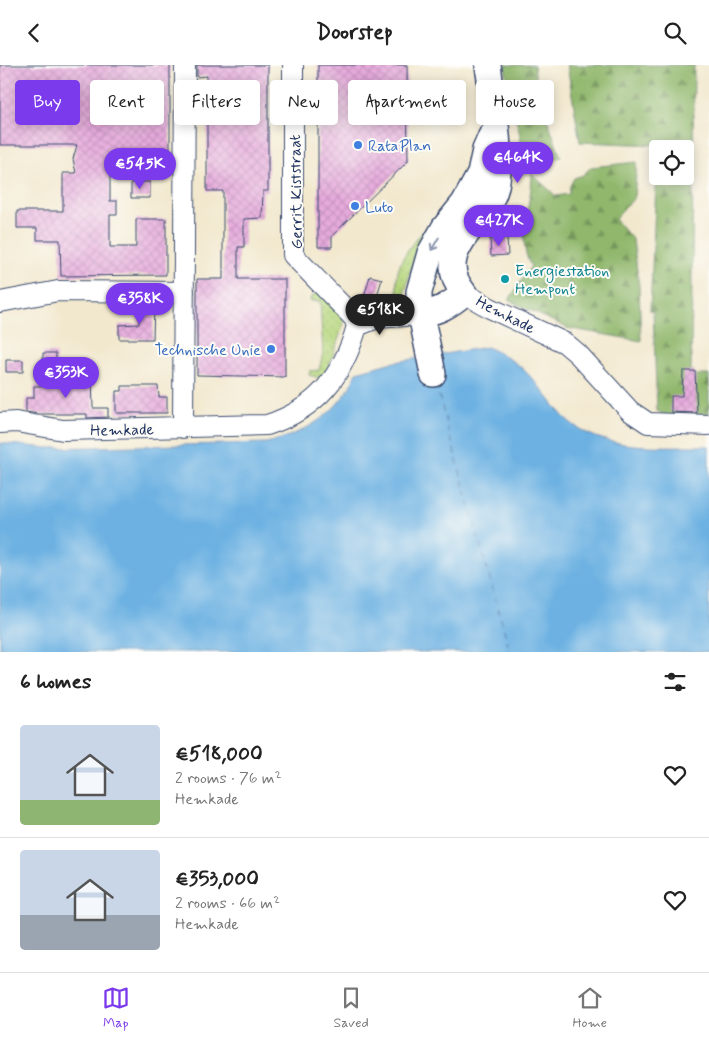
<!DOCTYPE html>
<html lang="en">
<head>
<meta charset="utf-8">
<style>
	body { margin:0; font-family:Mynerve,sans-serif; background:#f2f2f2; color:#222; height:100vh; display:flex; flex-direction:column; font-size:19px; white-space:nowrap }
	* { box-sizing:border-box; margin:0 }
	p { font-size:16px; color:#767676 }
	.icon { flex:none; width:28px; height:28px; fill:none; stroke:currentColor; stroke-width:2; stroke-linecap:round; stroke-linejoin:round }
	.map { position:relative; height:587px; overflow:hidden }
	.sheet { display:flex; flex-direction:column; background:#fff; flex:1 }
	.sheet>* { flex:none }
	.top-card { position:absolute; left:15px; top:15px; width:680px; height:45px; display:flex; gap:10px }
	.tools { position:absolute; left:649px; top:75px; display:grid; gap:10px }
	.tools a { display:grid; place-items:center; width:45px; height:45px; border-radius:5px; background:#fff; box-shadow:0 2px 12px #0003; font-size:25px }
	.price { position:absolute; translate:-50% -42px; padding:0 11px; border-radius:18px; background:#7c3aed; color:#fff; font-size:16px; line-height:32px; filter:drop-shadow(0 1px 2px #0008) }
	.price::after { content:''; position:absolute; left:50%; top:30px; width:15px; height:11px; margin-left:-8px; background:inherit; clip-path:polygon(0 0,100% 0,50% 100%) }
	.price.current { background:#222; color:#fff }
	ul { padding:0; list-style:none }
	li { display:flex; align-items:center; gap:15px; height:125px; padding:0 20px }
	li+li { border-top:1px solid #e0e0e0 }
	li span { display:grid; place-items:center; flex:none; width:140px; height:100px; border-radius:5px; color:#555 }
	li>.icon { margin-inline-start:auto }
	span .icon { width:60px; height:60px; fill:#fffc; stroke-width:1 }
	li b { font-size:21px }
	h2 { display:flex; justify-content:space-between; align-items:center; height:60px; padding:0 20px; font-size:21px }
	.chip { padding:0 18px; border-radius:5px; background:#fff; box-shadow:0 2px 12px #0003; font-size:18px; line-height:45px }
	.chip.current { background:#7c3aed; color:#fff }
	header { display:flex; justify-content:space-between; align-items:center; height:65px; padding:0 20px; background:#fff; font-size:22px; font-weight:700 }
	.dock { display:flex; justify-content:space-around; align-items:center; height:70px; border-top:1px solid #e0e0e0; background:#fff; font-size:14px; color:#767676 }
	.dock a { display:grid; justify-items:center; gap:2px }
	.dock .current { color:#7c3aed }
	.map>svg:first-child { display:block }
	.grass { fill:url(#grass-dots); stroke:#68826e }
	.forest { fill:url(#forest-firs); stroke:#567365 }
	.water { fill:#6cb1e2; stroke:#4470a0 }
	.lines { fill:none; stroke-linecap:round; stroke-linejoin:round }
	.ferry { stroke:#375c8c; stroke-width:1; stroke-dasharray:6 5; stroke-linecap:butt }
	.building { fill:url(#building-cross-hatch) }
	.minor-casing { stroke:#3b4b6f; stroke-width:22 }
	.major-casing { stroke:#3b4b6f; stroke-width:28 }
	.minor { stroke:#fff; stroke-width:20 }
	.major { stroke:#fff; stroke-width:25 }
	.oneway { stroke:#8d97ae }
	.shop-dot { fill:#3f7fe0; stroke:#fdfcf7; stroke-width:2 }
	.culture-dot { fill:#0f9aa8; stroke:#fdfcf7; stroke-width:2 }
	.labels { text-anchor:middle; stroke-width:4; stroke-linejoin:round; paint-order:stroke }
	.shop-label { font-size:16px; fill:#366cbe; stroke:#fdfcf7; text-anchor:start }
	.street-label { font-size:16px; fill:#1b2f5e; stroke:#fdfcf7 }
	.culture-label { font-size:16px; fill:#0d838f; stroke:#fdfcf7; text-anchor:start }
</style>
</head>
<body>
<header><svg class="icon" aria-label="back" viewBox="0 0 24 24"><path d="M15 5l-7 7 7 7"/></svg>Doorstep<svg class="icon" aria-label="search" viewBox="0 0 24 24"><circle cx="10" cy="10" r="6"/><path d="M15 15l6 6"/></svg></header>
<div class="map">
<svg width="709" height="587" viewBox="0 0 709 587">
	<defs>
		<pattern id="grass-dots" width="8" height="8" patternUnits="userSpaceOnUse" patternTransform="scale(1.25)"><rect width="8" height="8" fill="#b6d67d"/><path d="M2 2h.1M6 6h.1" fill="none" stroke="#9cb86e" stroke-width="1.8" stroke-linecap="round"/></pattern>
		<pattern id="forest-firs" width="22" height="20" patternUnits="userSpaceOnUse" patternTransform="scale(1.25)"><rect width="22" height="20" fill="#90b76c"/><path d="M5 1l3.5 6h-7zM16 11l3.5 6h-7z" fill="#75955c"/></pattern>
		<pattern id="building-cross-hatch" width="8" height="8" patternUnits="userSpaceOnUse" patternTransform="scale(1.25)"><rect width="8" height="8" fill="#e6abdc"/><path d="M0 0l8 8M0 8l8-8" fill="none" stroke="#c593bf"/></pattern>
	</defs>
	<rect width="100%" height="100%" fill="#fdfcf7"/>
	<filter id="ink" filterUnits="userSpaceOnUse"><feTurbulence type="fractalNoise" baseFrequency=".02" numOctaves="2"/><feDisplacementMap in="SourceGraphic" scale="10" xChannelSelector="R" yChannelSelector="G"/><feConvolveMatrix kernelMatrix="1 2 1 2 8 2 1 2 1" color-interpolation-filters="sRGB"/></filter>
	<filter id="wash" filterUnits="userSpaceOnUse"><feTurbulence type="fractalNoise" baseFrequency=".0096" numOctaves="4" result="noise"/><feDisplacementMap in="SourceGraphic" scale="20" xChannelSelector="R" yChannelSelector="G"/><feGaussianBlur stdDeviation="1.12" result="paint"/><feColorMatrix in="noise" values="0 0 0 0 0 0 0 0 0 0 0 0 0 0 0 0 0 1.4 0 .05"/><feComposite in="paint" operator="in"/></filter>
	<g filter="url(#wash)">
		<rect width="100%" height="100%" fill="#f2e8ce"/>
		<path class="grass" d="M475 0H480L485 44 481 84 465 124 431 169 417 199 412 200 404 230 398 231C389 190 426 166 450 139 459 129 466 115 471 102 484 69 479 35 475 0Z
			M318 227 341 250 344 258 329 301 320 313 309 310 310 306 319 305 323 288 320 236H310L311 232Z"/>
		<path class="forest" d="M505 0H534L537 26 561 92 521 103 520 70 508 23Z
			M567 0H694L691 310H709V349L667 351 657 346 653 246H650L657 99 658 111H685V84H658V80L580 77Z
			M637 97 634 133 615 154 633 175 639 221 641 276 567 263 509 235 531 201C515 173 532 139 532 109L556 131 569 129 570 121 574 113 583 110 591 102Z"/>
		<path class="water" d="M487 282C500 288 515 296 526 307 540 320 550 337 563 351 601 389 660 380 709 381V587H0V378L48 383 266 378C307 368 341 347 357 307L389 298Z"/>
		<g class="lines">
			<path class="ferry" d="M436 320 510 587"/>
		</g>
		<g id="blocks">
			<path class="building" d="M0 0H170V89L124 90V99H110V136H117V150H110V182H136V154H166V210L61 211 60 175H37V163H17V146H63V108H76L73 94 77 80H0Z
				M197 0H268V126H263L262 153 244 154V182H238V214H285V312L197 310V214H223V126H207V11L197 12Z
				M318 0H407L408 96 334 169 332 172V182H318Z
				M131 117H150V133H131Z
				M507 173 508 190 491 191 490 174Z
				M370 211 382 214 375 238 363 235Z
				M139 239H154L153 274H119V260L139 259Z
				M43 288H56V301H43Z
				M6 295H23V307H6Z
				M683 306H695L697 348 671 347V331H682Z
				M92 312 93 343H108V352L87 353V349H39L26 347V333H34V321H59V314Z
				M122 321H158L159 332H167V348H116V326H122Z"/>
		</g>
	</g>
	<g filter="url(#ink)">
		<use href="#blocks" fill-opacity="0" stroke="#3b4b6f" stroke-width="1"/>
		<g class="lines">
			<g class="minor-casing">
				<path id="minor" d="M293 0V190L354 253 357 261
					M464 228 490 243 565 278 578 289 630 346 648 358 709 360
					M0 237 58 226 184 227
					M357 261 377 253 419 250
					M0 358 16 357 63 365 267 360C317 344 343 311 357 261
					M183 363 185 0"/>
			</g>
			<g class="major-casing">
				<path id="major" d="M419 250C439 246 449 241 464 228 431 189 481 161 494 128 505 101 492 32 488 0
					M433 309 423 259 419 250V227L430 188 444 163 464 138 480 109 485 85 491 71"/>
			</g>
			<use href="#minor" class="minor"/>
			<use href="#major" class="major"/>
		</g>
		<defs><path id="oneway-shaft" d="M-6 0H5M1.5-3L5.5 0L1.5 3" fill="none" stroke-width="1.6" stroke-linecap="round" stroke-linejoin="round" transform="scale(1.25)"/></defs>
		<use class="oneway" href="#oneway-shaft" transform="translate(435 179) rotate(120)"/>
	</g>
	<g class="shop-dot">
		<circle cx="358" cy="80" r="5"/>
		<circle cx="355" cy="141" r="5"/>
		<circle cx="271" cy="284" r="5"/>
	</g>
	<circle class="culture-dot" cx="505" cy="214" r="5"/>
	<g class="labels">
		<g class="shop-label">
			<text x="368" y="86">RataPlan</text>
			<text x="365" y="147">Luto</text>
			<text x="261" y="290" text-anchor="end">Technische Unie</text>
		</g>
		<g class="street-label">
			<text transform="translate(295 127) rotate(-91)" y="6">Gerrit Kiststraat</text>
			<text transform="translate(506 249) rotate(27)" y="6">Hemkade</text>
			<text transform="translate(122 364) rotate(-1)" y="6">Hemkade</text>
		</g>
		<g class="culture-label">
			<text x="515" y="211">Energiestation<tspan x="515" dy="18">Hempont</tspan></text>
		</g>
	</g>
</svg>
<div class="tools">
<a><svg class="icon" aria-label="locate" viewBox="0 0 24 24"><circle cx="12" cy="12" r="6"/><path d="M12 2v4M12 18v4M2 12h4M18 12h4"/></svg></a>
</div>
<b class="price" style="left:518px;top:119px">€464K</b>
<b class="price" style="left:140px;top:125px">€545K</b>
<b class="price" style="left:499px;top:182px">€427K</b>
<b class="price" style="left:140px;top:260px">€358K</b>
<b class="price current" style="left:380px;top:271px">€518K</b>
<b class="price" style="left:66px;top:334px">€353K</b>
<div class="top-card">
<a class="chip current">Buy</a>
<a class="chip">Rent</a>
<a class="chip">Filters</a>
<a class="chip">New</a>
<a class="chip">Apartment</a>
<a class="chip">House</a>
</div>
</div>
<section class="sheet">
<h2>6 homes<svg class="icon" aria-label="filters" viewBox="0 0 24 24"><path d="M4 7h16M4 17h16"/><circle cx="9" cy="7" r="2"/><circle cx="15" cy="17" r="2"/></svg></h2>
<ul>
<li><span style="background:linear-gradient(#c9d6e8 75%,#8fb573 0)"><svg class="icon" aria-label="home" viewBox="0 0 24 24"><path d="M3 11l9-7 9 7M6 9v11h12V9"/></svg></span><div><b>€518,000</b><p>2 rooms · 76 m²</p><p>Hemkade</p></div><svg class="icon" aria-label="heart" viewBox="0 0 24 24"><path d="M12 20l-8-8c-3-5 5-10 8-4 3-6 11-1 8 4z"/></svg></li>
<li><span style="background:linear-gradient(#c9d6e8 65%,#9aa5b1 0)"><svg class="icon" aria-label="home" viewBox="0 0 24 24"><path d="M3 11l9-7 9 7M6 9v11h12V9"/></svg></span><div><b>€353,000</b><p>2 rooms · 66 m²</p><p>Hemkade</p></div><svg class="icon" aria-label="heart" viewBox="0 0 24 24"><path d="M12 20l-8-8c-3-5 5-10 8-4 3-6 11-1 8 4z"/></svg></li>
</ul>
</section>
<nav class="dock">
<a class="current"><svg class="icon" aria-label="map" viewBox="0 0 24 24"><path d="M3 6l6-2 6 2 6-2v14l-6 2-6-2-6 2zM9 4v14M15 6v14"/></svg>Map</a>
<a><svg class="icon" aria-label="saved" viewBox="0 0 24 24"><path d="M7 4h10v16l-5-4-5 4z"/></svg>Saved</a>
<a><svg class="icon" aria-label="home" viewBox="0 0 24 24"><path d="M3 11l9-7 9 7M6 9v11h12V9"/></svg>Home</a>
</nav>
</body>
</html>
